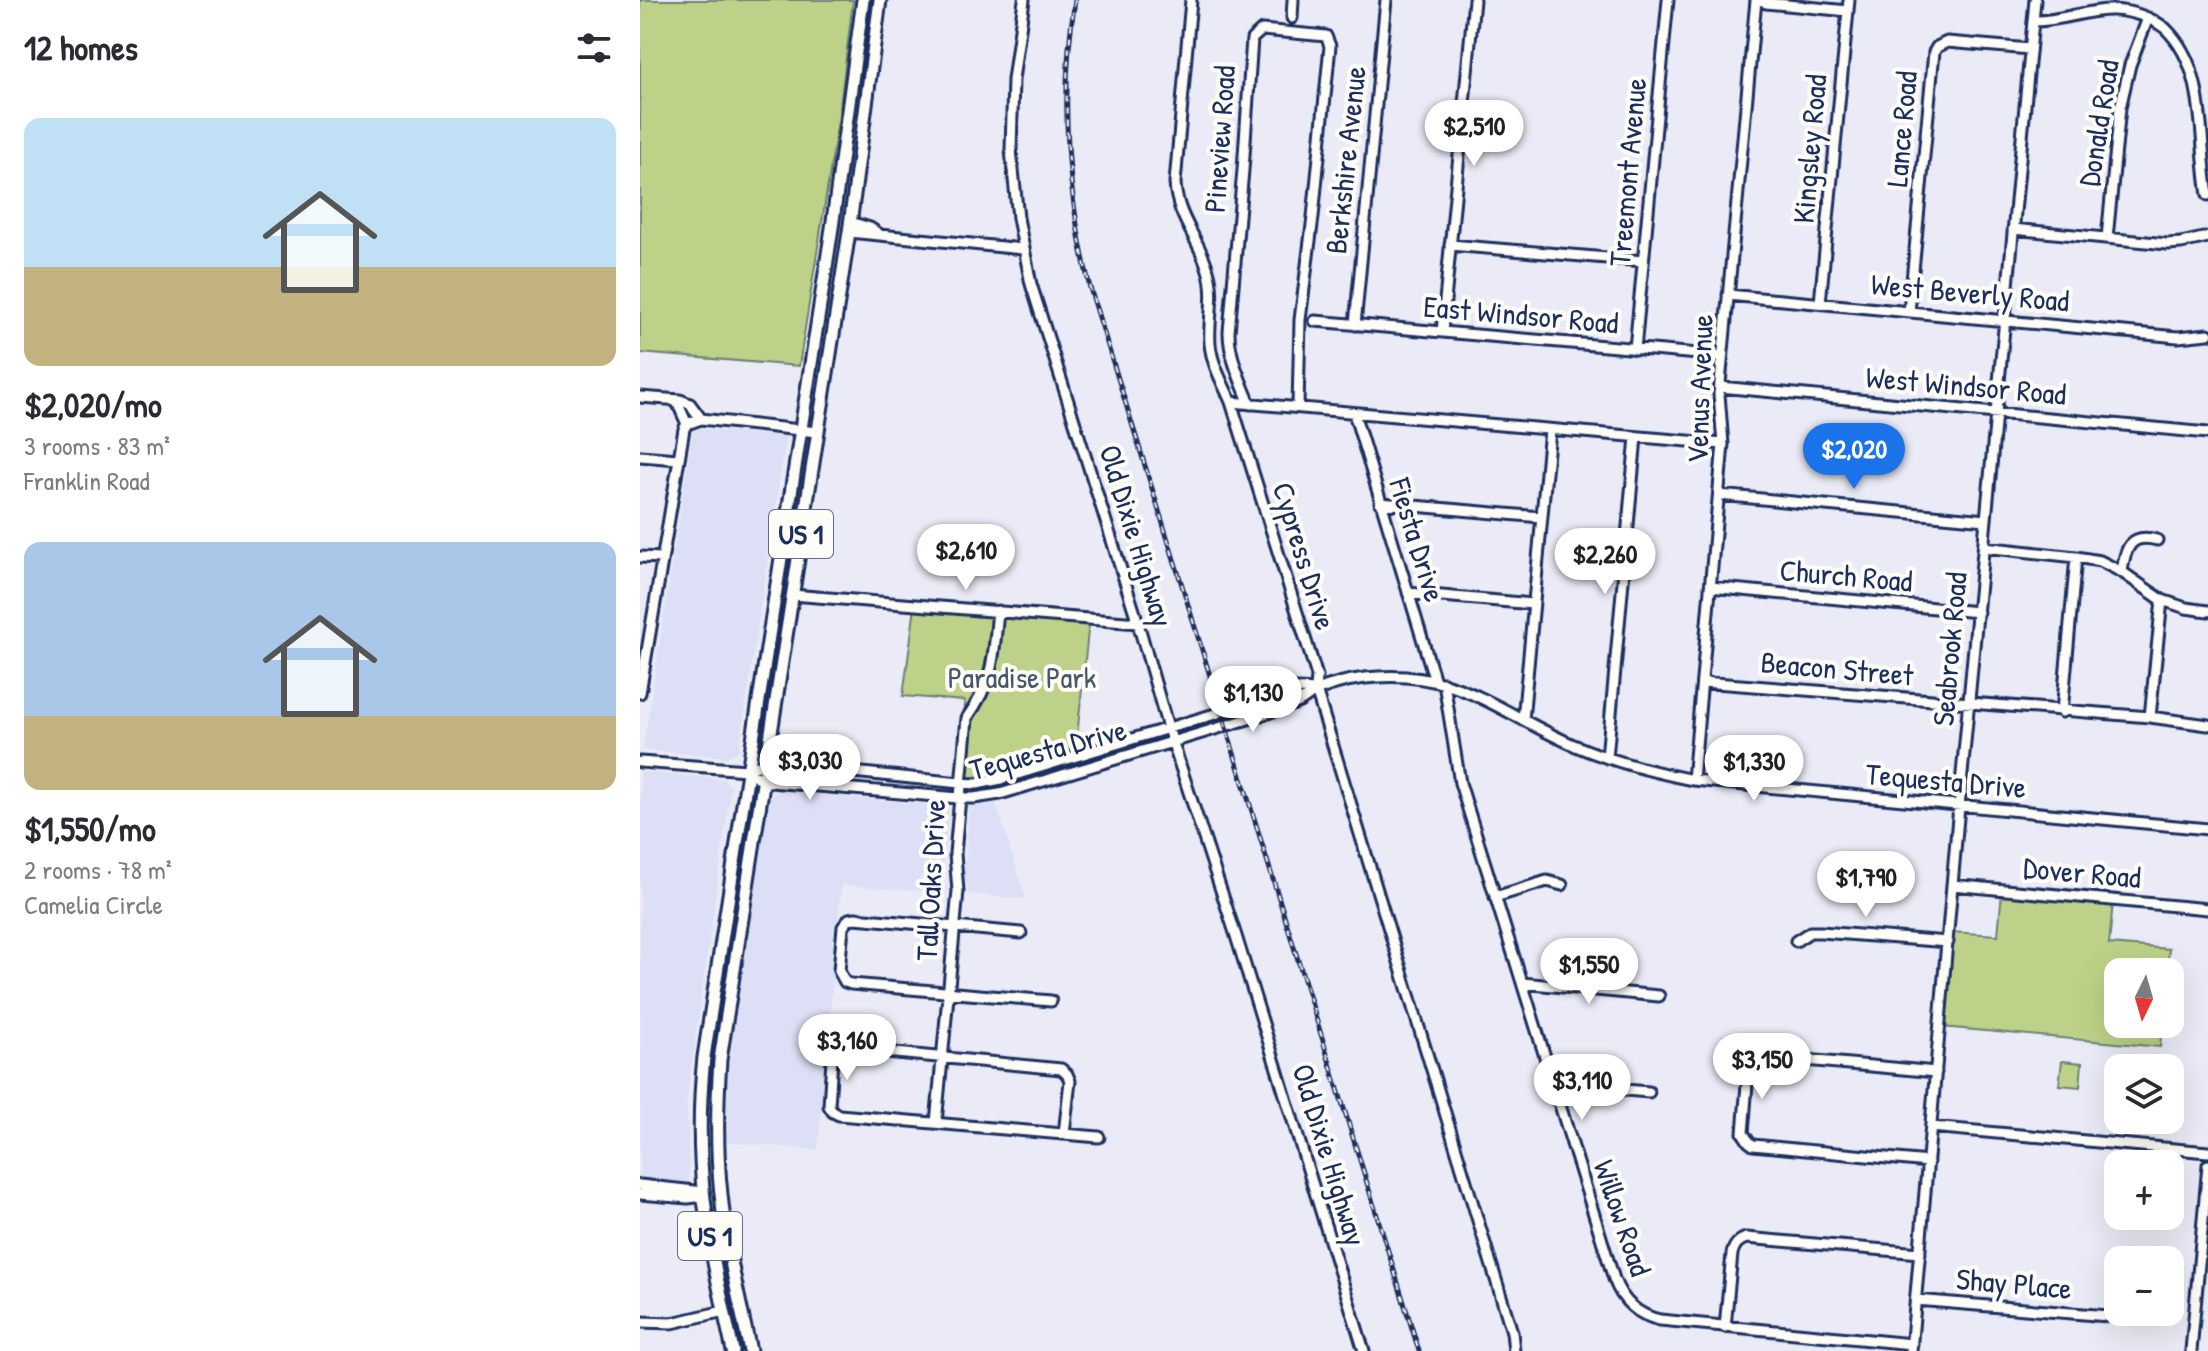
<!DOCTYPE html>
<html lang="en">
<head>
<meta charset="utf-8">
<style>
	body { margin:0; font-family:"Patrick Hand",sans-serif; background:#f2f2f3; color:#2b2b33; height:100vh; display:flex; flex-direction:column; font-size:30px; white-space:nowrap }
	* { box-sizing:border-box; margin:0 }
	p { font-size:26px; color:#7c7c81 }
	.icon { flex:none; width:44px; height:44px; fill:none; stroke:currentColor; stroke-width:2; stroke-linecap:round; stroke-linejoin:round }
	.map { position:relative; flex:1; overflow:hidden }
	.sheet { display:flex; flex-direction:column; background:#fff; width:640px }
	.sheet>* { flex:none }
	.needle { width:52px; rotate:185deg }
	.fabs { position:absolute; left:1464px; top:958px; display:grid; gap:16px }
	.fabs a { display:grid; place-items:center; width:80px; height:80px; border-radius:16px; background:#fff; box-shadow:0 8px 32px #0002; font-size:40px }
	.price { position:absolute; translate:-50% -68px; padding:0 18px; border-radius:28px; background:#fff; color:#222; font-size:26px; line-height:52px; filter:drop-shadow(0 2px 4px #0008) }
	.price::after { content:''; position:absolute; left:50%; top:48px; width:24px; height:18px; margin-left:-12px; background:inherit; clip-path:polygon(0 0,100% 0,50% 100%) }
	.price.active { background:#1a73e8; color:#fff }
	ul { padding:0; list-style:none }
	li { display:grid; align-content:center; gap:16px; height:424px; padding:0 24px }
	li span { display:grid; place-items:center; height:248px; border-radius:16px; color:#555 }
	li>.icon { margin-inline-start:auto }
	span .icon { width:144px; height:144px; fill:#fffc; stroke-width:1 }
	li b { font-size:34px }
	h2 { display:flex; justify-content:space-between; align-items:center; height:96px; padding:0 24px; font-size:34px }
	main { display:flex; flex:1; min-height:0 }
	.map>svg:first-child { display:block }
	.built { fill:#dcdff5 }
	.green { fill:#bdd288; stroke:#6c8073; stroke-width:2 }
	.lines { fill:none; stroke-linecap:round; stroke-linejoin:round }
	.minor-casing { stroke:#1b2f5e; stroke-width:15 }
	.major-casing { stroke:#1b2f5e; stroke-width:17 }
	.minor { stroke:#fdfcf7; stroke-width:9 }
	.major { stroke:#fdfcf7; stroke-width:11 }
	.rail-casing { stroke:#1b2f5e; stroke-width:5 }
	.rail { stroke:#fdfcf7; stroke-width:2; stroke-dasharray:6; stroke-linecap:butt }
	.labels { text-anchor:middle; stroke-width:8; stroke-linejoin:round; paint-order:stroke }
	.shield { fill:#fdfcf7; stroke:#5f6c8c; stroke-width:2 }
	.shield-label { font-size:28px; font-weight:bold; fill:#1b2f5e }
	.street-label { font-size:30px; fill:#1b2f5e; stroke:#fdfcf7 }
	.park-label { font-size:30px; fill:#445868; stroke:#fdfcf7 }
</style>
</head>
<body>
<main>
<section class="sheet">
<h2>12 homes<svg class="icon" aria-label="filters" viewBox="0 0 24 24"><path d="M4 7h16M4 17h16"/><circle cx="9" cy="7" r="2"/><circle cx="15" cy="17" r="2"/></svg></h2>
<ul>
<li><span style="background:linear-gradient(#bfe0f5 60%,#c2b280 0)"><svg class="icon" aria-label="home" viewBox="0 0 24 24"><path d="M3 11l9-7 9 7M6 9v11h12V9"/></svg></span><div><b>$2,020/mo</b><p>3 rooms · 83 m²</p><p>Franklin Road</p></div></li>
<li><span style="background:linear-gradient(#a9c7e8 70%,#c2b280 0)"><svg class="icon" aria-label="home" viewBox="0 0 24 24"><path d="M3 11l9-7 9 7M6 9v11h12V9"/></svg></span><div><b>$1,550/mo</b><p>2 rooms · 78 m²</p><p>Camelia Circle</p></div></li>
</ul>
</section>
<div class="map">
<svg width="1568" height="1351" viewBox="0 0 1568 1351">
	<rect width="100%" height="100%" fill="#eaebf6"/>
	<filter id="ink" filterUnits="userSpaceOnUse"><feTurbulence type="fractalNoise" baseFrequency=".0125" numOctaves="2"/><feDisplacementMap in="SourceGraphic" scale="16" xChannelSelector="R" yChannelSelector="G"/><feConvolveMatrix kernelMatrix="1 2 1 2 8 2 1 2 1" color-interpolation-filters="sRGB"/></filter>
	<g filter="url(#ink)">
		<path class="built" d="M53 428 146 437 99 750 87 757 3 750Z
			M0 772 84 779 91 787 47 1097 49 1183 45 1185 0 1181Z
			M138 792 309 806 302 876 307 885V893L201 885 178 1150 86 1142 88 1075 93 1029 128 798Z
			M356 804 386 899 328 894V888L324 878 329 807Z"/>
		<path class="green" d="M0 0H213L199 115 159 366 0 353Z
			M275 607 449 621 436 747 349 776 318 778 325 701 263 696Z
			M1362 891 1473 902 1469 944 1529 949 1527 972H1478V1024H1522L1520 1047 1302 1027 1311 932 1358 935Z
			M1422 1061 1442 1063 1440 1087 1419 1085Z"/>
		<g class="lines">
			<g class="minor-casing">
				<path id="minor" d="M384 0 373 80 371 150 378 218 391 284 498 623 528 728 596 936 724 1351
					M551 0 535 183C537 218 559 238 568 270 576 295 568 319 570 344 572 365 583 383 591 402L677 676 676 690 872 1332 874 1351
					M1122 0 1126 3 1208 11
					M652 18 653 0
					M1393 21C1421 22 1446 9 1473 10 1491 11 1510 17 1525 28 1568 69 1558 135 1568 195
					M210 222 230 228 239 234
					M1373 229 1527 244 1541 243 1568 237
					M209 232 383 249
					M1467 238 1480 108 1490 65 1508 18
					M810 245 1003 261
					M1088 295 1538 337 1568 334
					M1180 303 1209 0
					M1269 312 1294 52 1297 47 1307 42 1390 49
					M675 321 1082 356
					M715 325 746 0
					M802 332 834 0
					M995 349 1028 0
					M1080 387 1568 433
					M0 397 40 400 50 404 61 419
					M32 400 37 402 47 424
					M591 402 1083 444
					M610 404C601 381 589 357 589 332L603 170 612 39 622 30 686 36 690 46 673 217 660 320 658 407
					M714 413 795 681
					M0 456 38 459
					M1079 495 1346 520
					M740 503 901 517
					M1344 547 1436 557 1460 561 1482 572 1522 600 1546 608 1568 611
					M0 557 22 558
					M1482 572C1485 548 1490 533 1517 540
					M1070 587 1338 612
					M768 593 893 604
					M152 595 498 623
					M1062 682 1510 717 1568 725
					M804 683 820 783 974 1279C982 1301 997 1315 1020 1320L1272 1344
					M0 693 44 429 47 424 61 419 177 432
					M1422 712 1436 557
					M1510 717 1522 600
					M883 720 910 430
					M967 758 996 437
					M0 762 107 770 125 763 320 783 337 784 361 779 657 689 676 690
					M107 770 123 781 131 782 319 798H334L360 794 628 713C638 709 648 707 657 703 665 700 670 693 678 690 692 684 710 680 725 678 816 667 859 713 936 746 974 762 1013 772 1053 780L1568 829
					M1053 780 1083 444 1079 394 1116 0
					M1312 885 1568 909
					M855 897 907 881 922 885
					M381 933 215 918 209 919 203 927 199 971 205 982 211 984 411 1001
					M1156 941 1170 932H1181L1308 942
					M882 983 1019 996
					M913 1084 1009 1092
					M296 1123 318 891 315 854 327 718C355 678 353 658 358 611
					M1291 1127 1568 1152
					M424 1134 430 1081 427 1074 421 1069 204 1048 196 1052 192 1059 189 1106 193 1112 199 1115 459 1137
					M1288 1162 1113 1145 1109 1142 1103 1133 1108 1072 1112 1062 1122 1056 1296 1072
					M0 1185 55 1191 64 1196
					M0 1194 48 1198 64 1196
					M1276 1300 1468 1316
					M0 1322 32 1323 84 1311
					M1085 1327 1092 1254C1094 1245 1098 1241 1106 1238L1280 1253
					M1271 1351 1319 806 1395 0
					M1551 1351 1568 1165"/>
			</g>
			<g class="major-casing">
				<path id="major" d="M93 1351C82 1301 70 1250 64 1199 59 1152 59 1105 64 1057L192 228 223 0
					M110 1351C99 1299 86 1247 81 1194 76 1149 77 1105 80 1060L209 232 240 0"/>
			</g>
			<use href="#minor" class="minor"/>
			<use href="#major" class="major"/>
			<g class="rail-casing">
				<path id="rail" d="M435 0C419 97 427 193 450 288L779 1351"/>
			</g>
			<use href="#rail" class="rail"/>
		</g>
	</g>
	<g class="labels">
		<g class="shield">
			<rect x="129" y="510" width="64" height="48" rx="6"/>
			<rect x="38" y="1212" width="64" height="48" rx="6"/>
		</g>
		<g class="shield-label">
			<text x="161" y="544">US 1</text>
			<text x="70" y="1246">US 1</text>
		</g>
		<g class="street-label">
			<text transform="translate(1459 123) rotate(-81)" y="10">Donald Road</text>
			<text transform="translate(1262 129) rotate(-85)" y="10">Lance Road</text>
			<text transform="translate(580 139) rotate(-86)" y="10">Pineview Road</text>
			<text transform="translate(1170 149) rotate(-85)" y="10">Kingsley Road</text>
			<text transform="translate(706 160) rotate(-84)" y="10">Berkshire Avenue</text>
			<text transform="translate(988 172) rotate(-85)" y="10">Treemont Avenue</text>
			<text transform="translate(1330 293) rotate(5)" y="10">West Beverly Road</text>
			<text transform="translate(881 315) rotate(5)" y="10">East Windsor Road</text>
			<text transform="translate(1326 386) rotate(5)" y="10">West Windsor Road</text>
			<text transform="translate(1060 389) rotate(-88)" y="10">Venus Avenue</text>
			<text transform="translate(496 536) rotate(73)" y="10">Old Dixie Highway</text>
			<text transform="translate(777 540) rotate(73)" y="10">Fiesta Drive</text>
			<text transform="translate(664 556) rotate(73)" y="10">Cypress Drive</text>
			<text transform="translate(1206 576) rotate(5)" y="10">Church Road</text>
			<text transform="translate(1310 649) rotate(-85)" y="10">Seabrook Road</text>
			<text transform="translate(1197 669) rotate(5)" y="10">Beacon Street</text>
			<text transform="translate(408 750) rotate(-15)" y="10">Tequesta Drive</text>
			<text transform="translate(1306 781) rotate(5)" y="10">Tequesta Drive</text>
			<text transform="translate(1442 873) rotate(5)" y="10">Dover Road</text>
			<text transform="translate(291 880) rotate(-87)" y="10">Tall Oaks Drive</text>
			<text transform="translate(689 1155) rotate(73)" y="10">Old Dixie Highway</text>
			<text transform="translate(982 1218) rotate(71)" y="10">Willow Road</text>
			<text transform="translate(1374 1284) rotate(5)" y="10">Shay Place</text>
		</g>
		<g class="park-label">
			<text x="382" y="688">Paradise Park</text>
		</g>
	</g>
</svg>
<div class="fabs">
<a><svg class="needle" viewBox="-14 -14 28 28"><path d="M0-13l5 13h-10z" fill="#e53935"/><path d="M0 13l5-13h-10z" fill="#7c7c81"/></svg></a>
<a><svg class="icon" aria-label="layers" viewBox="0 0 24 24"><path d="M12 4l9 5-9 5-9-5zM3 14l9 5 9-5"/></svg></a>
<a>+</a>
<a>−</a>
</div>
<b class="price" style="left:834px;top:168px">$2,510</b>
<b class="price active" style="left:1214px;top:491px">$2,020</b>
<b class="price" style="left:326px;top:592px">$2,610</b>
<b class="price" style="left:965px;top:596px">$2,260</b>
<b class="price" style="left:613px;top:734px">$1,130</b>
<b class="price" style="left:170px;top:802px">$3,030</b>
<b class="price" style="left:1114px;top:803px">$1,330</b>
<b class="price" style="left:1226px;top:919px">$1,790</b>
<b class="price" style="left:949px;top:1006px">$1,550</b>
<b class="price" style="left:207px;top:1082px">$3,160</b>
<b class="price" style="left:1122px;top:1101px">$3,150</b>
<b class="price" style="left:942px;top:1122px">$3,110</b>
</div>
</main>
</body>
</html>
